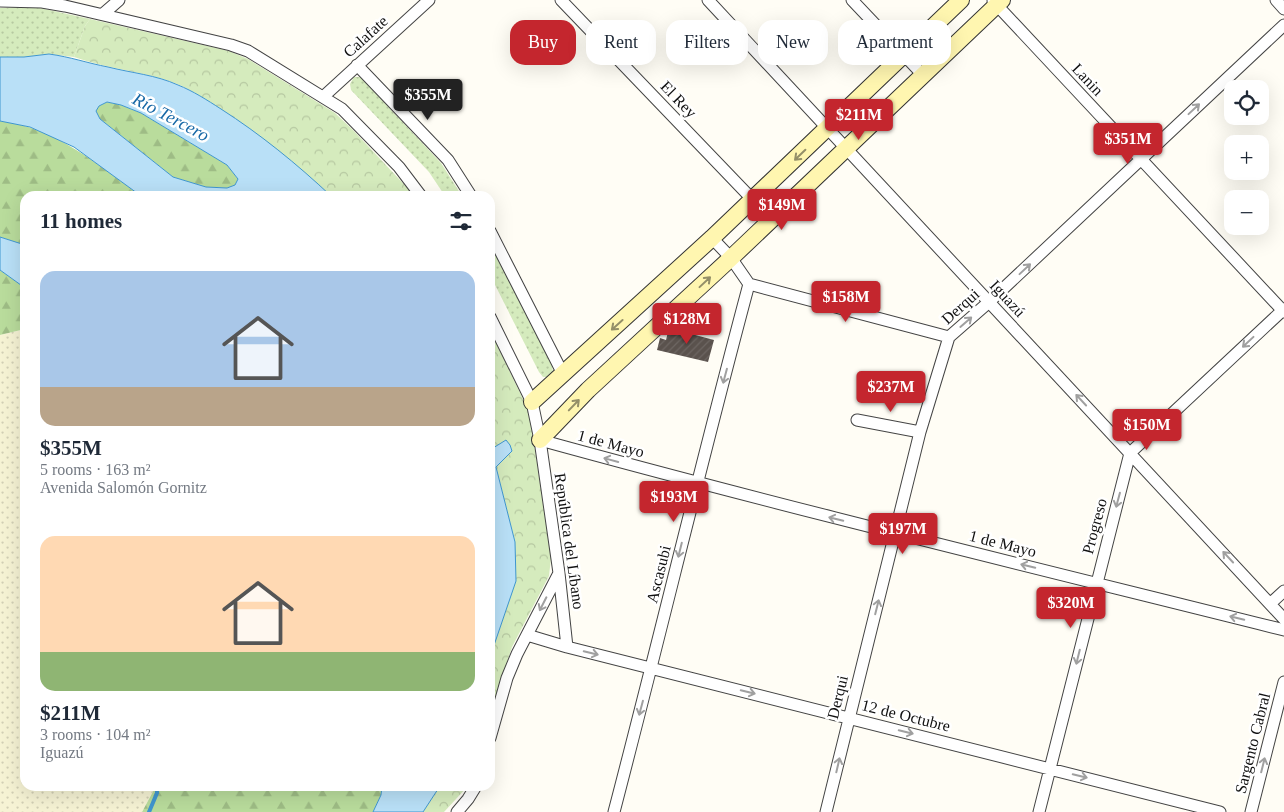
<!DOCTYPE html>
<html lang="en">
<head>
<meta charset="utf-8">
<style>
	body { margin:0; font-family:"Times New Roman",serif; background:#f6f6f7; color:#1f2937; height:100vh; display:flex; flex-direction:column; font-size:19px; white-space:nowrap }
	* { box-sizing:border-box; margin:0 }
	p { font-size:16px; color:#747a83 }
	.icon { flex:none; width:28px; height:28px; fill:none; stroke:currentColor; stroke-width:2; stroke-linecap:round; stroke-linejoin:round }
	.map { position:relative; flex:1; overflow:hidden }
	.panel { position:absolute; left:20px; top:191px; width:475px; height:600px; display:flex; flex-direction:column; background:#fff; border-radius:15px; box-shadow:0 5px 20px #0002 }
	.panel>* { flex:none }
	.hud { position:absolute; left:510px; top:20px; width:475px; height:45px; display:flex; gap:10px }
	.tools { position:absolute; left:1224px; top:80px; display:grid; gap:10px }
	.tools a { display:grid; place-items:center; width:45px; height:45px; border-radius:10px; background:#fff; box-shadow:0 5px 20px #0002; font-size:25px }
	.price { position:absolute; translate:-50% -42px; padding:0 11px; border-radius:5px; background:#c4262e; color:#fff; font-size:16px; line-height:32px; filter:drop-shadow(0 1px 2px #0008) }
	.price::after { content:''; position:absolute; left:50%; top:30px; width:15px; height:11px; margin-left:-8px; background:inherit; clip-path:polygon(0 0,100% 0,50% 100%) }
	.price.current { background:#222; color:#fff }
	ul { padding:0; list-style:none }
	li { display:grid; align-content:center; gap:10px; height:265px; padding:0 20px }
	li span { display:grid; place-items:center; height:155px; border-radius:15px; color:#555 }
	li>.icon { margin-inline-start:auto }
	span .icon { width:90px; height:90px; fill:#fffc; stroke-width:1 }
	li b { font-size:21px }
	h2 { display:flex; justify-content:space-between; align-items:center; height:60px; padding:0 20px; font-size:21px }
	.tag { padding:0 18px; border-radius:15px; background:#fff; box-shadow:0 5px 20px #0002; font-size:18px; line-height:45px }
	.tag.current { background:#c4262e; color:#fff }
	.map>svg:first-child { display:block }
	.farmland { fill:url(#farmland-dots) }
	.grass { fill:url(#grass-dots) }
	.forest { fill:url(#forest-firs) }
	.park { fill:url(#park-crowns) }
	.water { fill:#b9e0f7; stroke:#3f96cf; fill-rule:evenodd }
	.lines { fill:none; stroke-linecap:round; stroke-linejoin:round }
	.stream { stroke:#3f96cf; stroke-width:4 }
	.building { fill:url(#building-hatch) }
	.street-casing { stroke:#444; stroke-width:13 }
	.secondary-casing { stroke:#333; stroke-width:18 }
	.street { stroke:#fff; stroke-width:11 }
	.secondary { stroke:#fff6b0; stroke-width:16 }
	.oneway { stroke:#a0a0a0 }
	.oneway2 { stroke:#948f68 }
	.labels { text-anchor:middle; stroke-width:5; stroke-linejoin:round; paint-order:stroke }
	.street-label { font-size:16px; fill:#111; stroke:#fff }
	.water-label { font-size:18px; font-style:italic; fill:#1768a6; stroke:#fff }
</style>
</head>
<body>
<div class="map">
<svg width="1284" height="812" viewBox="0 0 1284 812">
	<defs>
		<pattern id="farmland-dots" width="8" height="8" patternUnits="userSpaceOnUse" patternTransform="scale(1.25)"><rect width="8" height="8" fill="#f6f3d4"/><path d="M2 2h.1M6 6h.1" fill="none" stroke="#d2cfb5" stroke-width="1.8" stroke-linecap="round"/></pattern>
		<pattern id="grass-dots" width="8" height="8" patternUnits="userSpaceOnUse" patternTransform="scale(1.25)"><rect width="8" height="8" fill="#d5ebbd"/><path d="M2 2h.1M6 6h.1" fill="none" stroke="#b6c8a1" stroke-width="1.8" stroke-linecap="round"/></pattern>
		<pattern id="forest-firs" width="22" height="20" patternUnits="userSpaceOnUse" patternTransform="scale(1.25)"><rect width="22" height="20" fill="#b9dc9c"/><path d="M5 1l3.5 6h-7zM16 11l3.5 6h-7z" fill="#9ebc85"/></pattern>
		<pattern id="park-crowns" width="20" height="18" patternUnits="userSpaceOnUse" patternTransform="scale(1.25)"><rect width="20" height="18" fill="#d5ebbd"/><path d="M2 6a3 3 0 1 1 6 0M12 15a3 3 0 1 1 6 0" fill="none" stroke="#b6c8a1"/></pattern>
		<pattern id="building-hatch" width="6" height="6" patternUnits="userSpaceOnUse" patternTransform="scale(1.25)"><rect width="6" height="6" fill="#5a524d"/><path d="M-1 1l2-2M0 6l6-6M5 7l2-2" fill="none" stroke="#6d6662"/></pattern>
	</defs>
	<rect width="100%" height="100%" fill="#fffdf5"/>
	<path class="farmland" d="M25 329V786H156L142 812H0V335Z"/>
	<path class="grass" d="M24 7 40 8 90 19 85 26 74 57 49 54 24 57H0V8Z
		M354 77H360L363 80 441 163 462 196H445L429 172 351 90 350 84Z
		M490 244 552 366 553 372 549 377H543L539 372 490 275Z"/>
	<path class="forest" d="M107 102 121 105 141 113 227 165 238 179 235 185 227 188 206 187 173 177 100 119 95 111 99 106Z
		M0 121C55 127 98 165 141 196H25V245L0 237Z
		M0 270 25 288V329L0 335Z
		M156 786H382L381 795 373 812H142Z"/>
	<path class="park" d="M90 19 229 51 248 59 335 113 353 130 415 196H331C295 165 260 134 220 109 206 100 192 90 177 84 144 71 107 69 74 57L85 26Z
		M490 331 526 405 530 416 551 558 549 576 512 647 490 715V657L500 628 515 542 496 467 511 450 506 440 493 448 490 447Z
		M440 786H468L444 812H423Z"/>
	<path class="water" d="M49 54C71 57 87 63 108 67 132 73 156 75 178 85 193 91 207 100 221 109 260 134 297 164 331 196H141L74 147 30 127 0 121V57H24ZM107 102 121 105 141 113 227 165 238 179 235 185 227 188 206 187 173 177 100 119 96 111 99 106Z
		M0 237 25 245V288L0 270Z
		M506 440 510 445 512 451 496 467 515 542 516 581 490 657V447L493 448Z
		M382 786H440L423 812H373L381 795Z"/>
	<g class="lines">
		<path class="stream" d="M149 812 157 793V786"/>
	</g>
	<path class="building" d="M669 328 714 340 708 362 657 350 660 338 666 340Z"/>
	<g class="lines">
		<g class="street-casing">
			<path id="street" d="M561 0 753 200
				M708 0 1284 619
				M852 0 923 75
				M1276 0 1284 9
				M0 1 42 2 65 6 231 45 248 51 342 109 399 167 421 196
				M993 1 1284 312
				M103 14 119 0
				M357 65 448 160 471 196
				M323 97 429 0
				M490 231 563 374
				M749 284 949 337
				M490 317 532 402 540 440 559 573 567 647
				M857 420 920 432
				M540 440C787 508 1036 568 1284 630
				M1271 603 1284 591
				M527 635 567 647 1220 812
				M490 738 507 678 517 654 559 573
				M457 812 468 799 476 786
				M614 812C660 636 702 459 749 284L731 258 712 238
				M826 812 920 432 949 337 989 302 1284 25
				M1039 812 1130 453 1284 309
				M1251 812 1284 682"/>
		</g>
		<g class="secondary-casing">
			<path id="secondary" d="M532 402 712 238 961 0
				M540 440 588 390 731 258 1002 0"/>
		</g>
		<use href="#street" class="street"/>
		<use href="#secondary" class="secondary"/>
	</g>
	<defs><path id="oneway-shaft" d="M-6 0H5M1.5-3L5.5 0L1.5 3" fill="none" stroke-width="1.6" stroke-linecap="round" stroke-linejoin="round" transform="scale(1.25)"/></defs>
	<g class="oneway">
		<use href="#oneway-shaft" transform="translate(1194 109) rotate(-43)"/>
		<use href="#oneway-shaft" transform="translate(1025 269) rotate(-43)"/>
		<use href="#oneway-shaft" transform="translate(966 322) rotate(-41)"/>
		<use href="#oneway-shaft" transform="translate(1248 342) rotate(137)"/>
		<use href="#oneway-shaft" transform="translate(725 376) rotate(105)"/>
		<use href="#oneway-shaft" transform="translate(1081 400) rotate(-133)"/>
		<use href="#oneway-shaft" transform="translate(611 460) rotate(-165)"/>
		<use href="#oneway-shaft" transform="translate(1118 500) rotate(105)"/>
		<use href="#oneway-shaft" transform="translate(836 519) rotate(-166)"/>
		<use href="#oneway-shaft" transform="translate(680 550) rotate(104)"/>
		<use href="#oneway-shaft" transform="translate(1228 557) rotate(-133)"/>
		<use href="#oneway-shaft" transform="translate(1028 566) rotate(-166)"/>
		<use href="#oneway-shaft" transform="translate(543 604) rotate(117)"/>
		<use href="#oneway-shaft" transform="translate(877 607) rotate(-76)"/>
		<use href="#oneway-shaft" transform="translate(1237 618) rotate(-166)"/>
		<use href="#oneway-shaft" transform="translate(591 653) rotate(14)"/>
		<use href="#oneway-shaft" transform="translate(1078 657) rotate(104)"/>
		<use href="#oneway-shaft" transform="translate(748 692) rotate(14)"/>
		<use href="#oneway-shaft" transform="translate(641 708) rotate(105)"/>
		<use href="#oneway-shaft" transform="translate(906 732) rotate(14)"/>
		<use href="#oneway-shaft" transform="translate(838 765) rotate(-77)"/>
		<use href="#oneway-shaft" transform="translate(1263 765) rotate(-76)"/>
		<use href="#oneway-shaft" transform="translate(1080 776) rotate(14)"/>
	</g>
	<g class="oneway2">
		<use href="#oneway-shaft" transform="translate(800 155) rotate(136)"/>
		<use href="#oneway-shaft" transform="translate(705 282) rotate(-43)"/>
		<use href="#oneway-shaft" transform="translate(617 325) rotate(138)"/>
		<use href="#oneway-shaft" transform="translate(574 405) rotate(-46)"/>
	</g>
	<g class="labels">
		<g class="street-label">
			<text transform="translate(365 36) rotate(-42)" y="6">Calafate</text>
			<text transform="translate(1088 79) rotate(47)" y="6">Lanin</text>
			<text transform="translate(679 99) rotate(46)" y="6">El Rey</text>
			<text transform="translate(1008 298) rotate(47)" y="6">Iguazú</text>
			<text transform="translate(960 306) rotate(-42)" y="6">Derqui</text>
			<text transform="translate(611 443) rotate(15)" y="6">1 de Mayo</text>
			<text transform="translate(1094 526) rotate(-75)" y="6">Progreso</text>
			<text transform="translate(570 541) rotate(82)" y="6">República del Líbano</text>
			<text transform="translate(1003 543) rotate(14)" y="6">1 de Mayo</text>
			<text transform="translate(658 574) rotate(-76)" y="6">Ascasubi</text>
			<text transform="translate(837 697) rotate(-76)" y="6">Derqui</text>
			<text transform="translate(906 715) rotate(14)" y="6">12 de Octubre</text>
			<text transform="translate(1252 743) rotate(-76)" y="6">Sargento Cabral</text>
		</g>
		<g class="water-label">
			<text transform="translate(171 117) rotate(28)" y="6">Río Tercero</text>
		</g>
	</g>
</svg>
<div class="tools">
<a><svg class="icon" aria-label="locate" viewBox="0 0 24 24"><circle cx="12" cy="12" r="6"/><path d="M12 2v4M12 18v4M2 12h4M18 12h4"/></svg></a>
<a>+</a>
<a>−</a>
</div>
<b class="price current" style="left:428px;top:121px">$355M</b>
<b class="price" style="left:859px;top:141px">$211M</b>
<b class="price" style="left:1128px;top:165px">$351M</b>
<b class="price" style="left:782px;top:231px">$149M</b>
<b class="price" style="left:846px;top:323px">$158M</b>
<b class="price" style="left:687px;top:345px">$128M</b>
<b class="price" style="left:891px;top:413px">$237M</b>
<b class="price" style="left:1147px;top:451px">$150M</b>
<b class="price" style="left:674px;top:523px">$193M</b>
<b class="price" style="left:903px;top:555px">$197M</b>
<b class="price" style="left:1071px;top:629px">$320M</b>
<div class="hud">
<a class="tag current">Buy</a>
<a class="tag">Rent</a>
<a class="tag">Filters</a>
<a class="tag">New</a>
<a class="tag">Apartment</a>
</div>
<section class="panel">
<h2>11 homes<svg class="icon" aria-label="filters" viewBox="0 0 24 24"><path d="M4 7h16M4 17h16"/><circle cx="9" cy="7" r="2"/><circle cx="15" cy="17" r="2"/></svg></h2>
<ul>
<li><span style="background:linear-gradient(#a9c7e8 75%,#b9a48a 0)"><svg class="icon" aria-label="home" viewBox="0 0 24 24"><path d="M3 11l9-7 9 7M6 9v11h12V9"/></svg></span><div><b>$355M</b><p>5 rooms · 163 m²</p><p>Avenida Salomón Gornitz</p></div></li>
<li><span style="background:linear-gradient(#ffd9b3 75%,#8fb573 0)"><svg class="icon" aria-label="home" viewBox="0 0 24 24"><path d="M3 11l9-7 9 7M6 9v11h12V9"/></svg></span><div><b>$211M</b><p>3 rooms · 104 m²</p><p>Iguazú</p></div></li>
</ul>
</section>
</div>
</body>
</html>
